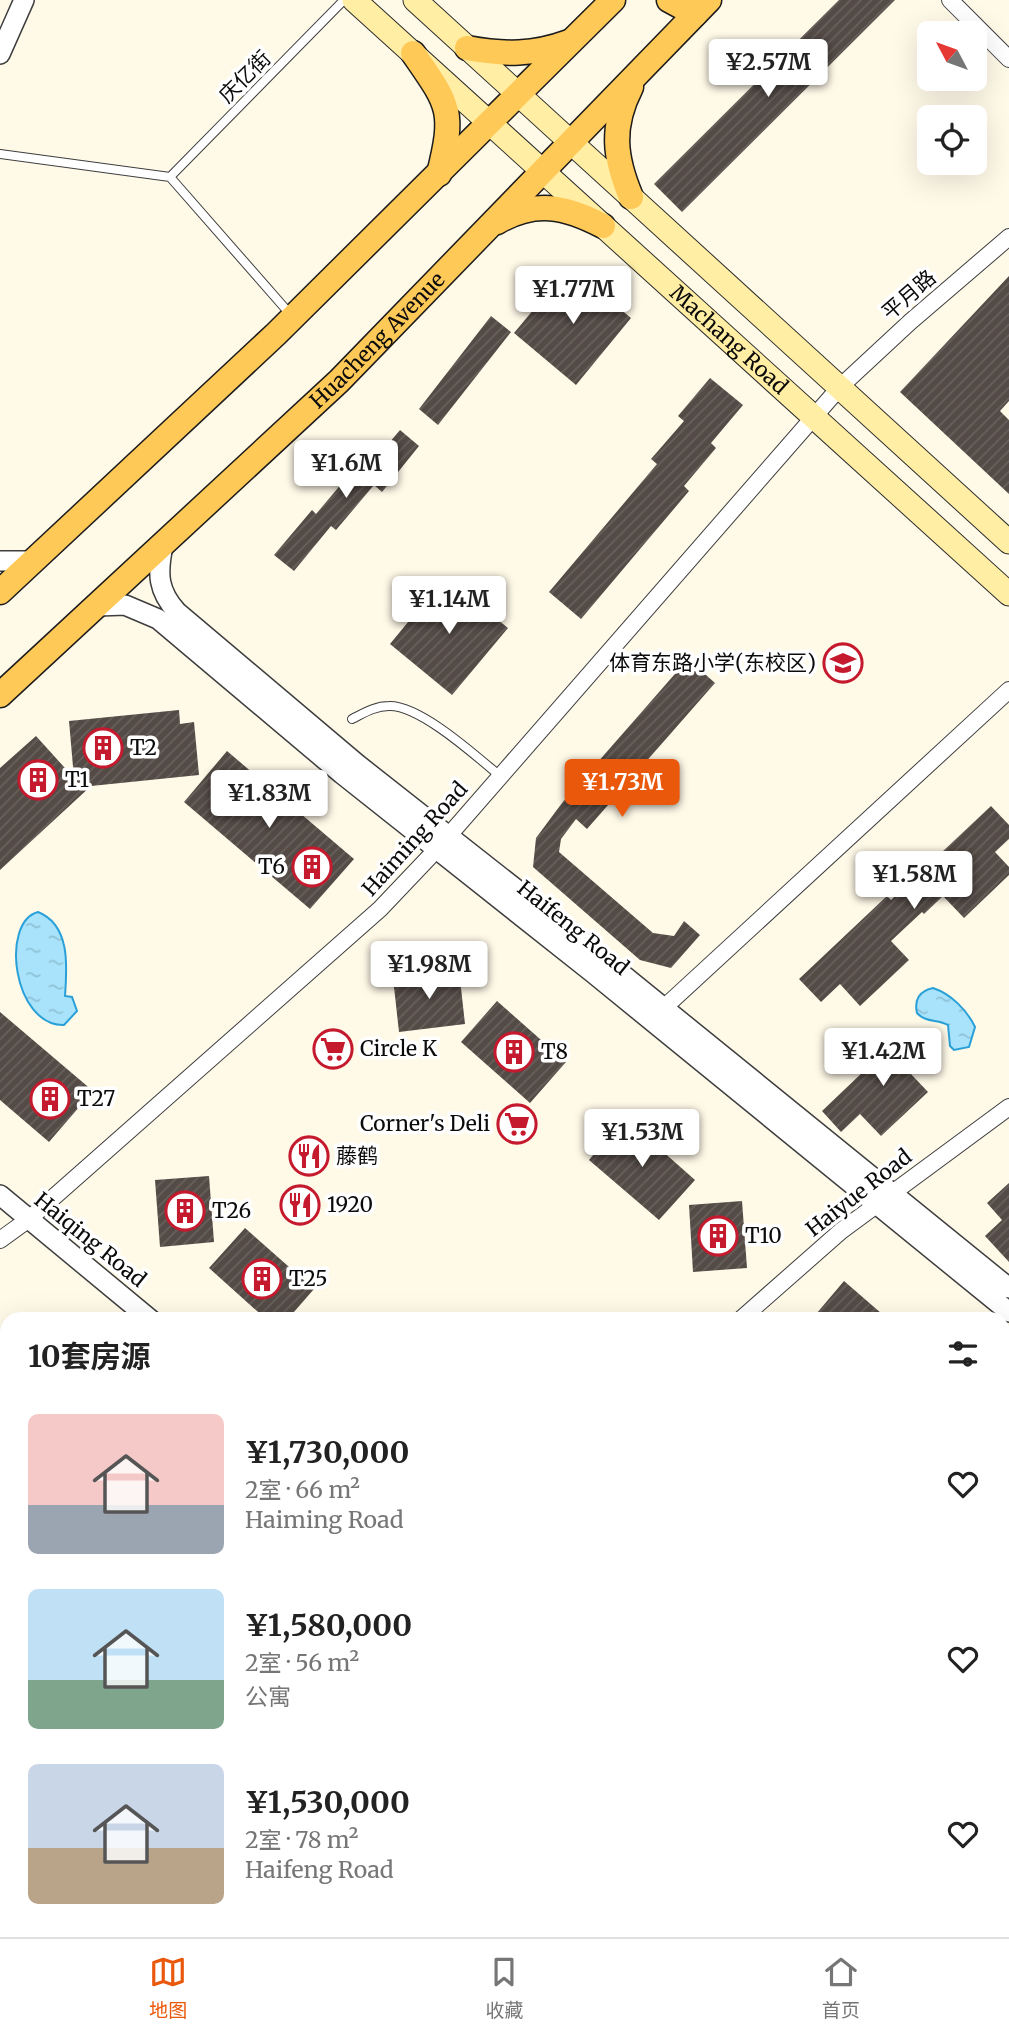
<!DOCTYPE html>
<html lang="zh">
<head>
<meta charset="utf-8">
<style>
	body { margin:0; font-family:Merriweather,"Noto Sans SC",serif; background:#f2f2f2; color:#222; height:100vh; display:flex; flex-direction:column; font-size:26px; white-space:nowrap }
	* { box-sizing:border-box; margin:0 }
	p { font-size:23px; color:#767676 }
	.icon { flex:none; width:38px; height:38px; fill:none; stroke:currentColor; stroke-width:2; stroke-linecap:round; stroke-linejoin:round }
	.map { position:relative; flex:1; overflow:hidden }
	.sheet { position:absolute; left:0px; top:1312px; width:1010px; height:625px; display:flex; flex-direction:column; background:#fff; border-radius:21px 21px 0 0; box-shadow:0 7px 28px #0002 }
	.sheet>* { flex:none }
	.needle { width:46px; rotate:311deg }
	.tools { position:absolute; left:917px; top:21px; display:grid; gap:14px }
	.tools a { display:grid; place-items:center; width:70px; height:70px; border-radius:10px; background:#fff; box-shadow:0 7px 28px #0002; font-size:35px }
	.price { position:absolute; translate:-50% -60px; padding:0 16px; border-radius:7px; background:#fff; color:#222; font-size:23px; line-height:46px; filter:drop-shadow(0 2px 4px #0008) }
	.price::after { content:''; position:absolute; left:50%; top:42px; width:21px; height:16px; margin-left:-10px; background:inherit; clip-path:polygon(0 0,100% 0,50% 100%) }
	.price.current { background:#ea580c; color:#fff }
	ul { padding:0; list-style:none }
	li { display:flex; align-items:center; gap:21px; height:175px; padding:0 28px }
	li span { display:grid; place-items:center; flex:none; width:196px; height:140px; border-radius:10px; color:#555 }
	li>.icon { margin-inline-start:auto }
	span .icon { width:84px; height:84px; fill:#fffc; stroke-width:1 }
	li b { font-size:30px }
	h2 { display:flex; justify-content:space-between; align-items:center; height:84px; padding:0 28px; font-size:30px }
	.tabs { display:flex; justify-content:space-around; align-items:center; height:98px; border-top:2px solid #e0e0e0; background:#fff; font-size:19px; color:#767676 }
	.tabs a { display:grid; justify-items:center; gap:4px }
	.tabs .current { color:#ea580c }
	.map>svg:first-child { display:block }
	.park { fill:url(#park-crowns) }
	.water { fill:url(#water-ripples); stroke:#2aa0d8; stroke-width:2 }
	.building { fill:url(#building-hatch) }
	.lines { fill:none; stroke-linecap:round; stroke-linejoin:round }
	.service-casing { stroke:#3e3e3e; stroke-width:10 }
	.minor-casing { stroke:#3e3e3e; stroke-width:18 }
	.tertiary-casing { stroke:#3e3e3e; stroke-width:22 }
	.secondary-casing { stroke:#2d2d2d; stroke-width:25 }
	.primary-casing { stroke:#1c1c1c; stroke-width:27 }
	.service { stroke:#fff; stroke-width:8 }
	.minor { stroke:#fff; stroke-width:16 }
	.tertiary { stroke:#fff; stroke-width:19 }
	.secondary { stroke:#ffeea3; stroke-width:23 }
	.primary { stroke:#ffc958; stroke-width:24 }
	.labels { text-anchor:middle; stroke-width:7; stroke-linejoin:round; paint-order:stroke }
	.street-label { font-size:21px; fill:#0b0b0b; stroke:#fff }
	.poi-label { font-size:21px; fill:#0b0b0b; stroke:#fff; text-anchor:start }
</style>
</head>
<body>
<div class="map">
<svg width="1009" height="1937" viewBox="0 0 1009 1937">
	<defs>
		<pattern id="park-crowns" width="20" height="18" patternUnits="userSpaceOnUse" patternTransform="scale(1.75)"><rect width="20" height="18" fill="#d4ecaf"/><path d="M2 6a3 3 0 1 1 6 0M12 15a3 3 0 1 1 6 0" fill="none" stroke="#b5c995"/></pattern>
		<pattern id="water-ripples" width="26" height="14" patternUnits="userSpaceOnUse" patternTransform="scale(1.75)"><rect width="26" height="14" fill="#a8e3fb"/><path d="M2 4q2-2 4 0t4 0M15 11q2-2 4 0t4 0" fill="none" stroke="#8fc1d6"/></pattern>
		<pattern id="building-hatch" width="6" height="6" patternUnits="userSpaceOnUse" patternTransform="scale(1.75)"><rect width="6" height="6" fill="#544b46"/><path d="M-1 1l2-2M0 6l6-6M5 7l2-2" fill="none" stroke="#68605c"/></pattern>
	</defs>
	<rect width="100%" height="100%" fill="#fff9e8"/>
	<path class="park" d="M1009 1681V1936L722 1937 730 1930H1003V1687Z"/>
	<path class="water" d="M38 912C71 925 67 968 65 996L72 997 77 1011 64 1025C13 1026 0 922 38 912Z
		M933 988C951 994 967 1010 975 1027L969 1047 954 1050 950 1046 948 1025C937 1019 926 1023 917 1013 914 1000 919 991 933 988Z"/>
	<path class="building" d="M839 0H895L682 212 654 184Z
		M569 267 631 318 576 385 514 333Z
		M1009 276V401L1000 411 1009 420V494L900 392Z
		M491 316 511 332 438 425 419 409Z
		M710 378 743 405 711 443 716 448 684 486 689 491 581 619 549 592 657 464 651 459 684 421 678 416Z
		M400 430 419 446 382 492 374 485 336 530 331 526 294 571 274 555 312 510 316 514 354 469 362 475Z
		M445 577 508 628 452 695 390 644Z
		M688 659 715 683 587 829 576 819 561 839 559 852 653 933 674 936 684 921 700 935 671 968 640 960 533 867 536 838 562 803Z
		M179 710 180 724 194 722 199 775 91 786 0 870V768L36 736 74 778 69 721Z
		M227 751 354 859 310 909 184 802Z
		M991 806 1009 825V839L995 852 1009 867V875L964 918 943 896 924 914 922 912 891 941 909 960 860 1006 840 984 821 1002 799 979 887 896 891 900Z
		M459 970 465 1024 399 1032 393 978Z
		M497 1001 566 1062 530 1103 461 1042Z
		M0 1012 93 1091 49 1142 0 1100Z
		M908 1029 930 1053 910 1073 928 1092 881 1136 860 1114 841 1132 822 1111Z
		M625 1118 695 1180 659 1220 589 1160Z
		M209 1176 214 1242 160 1247 155 1180Z
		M1009 1183V1262L985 1236 1002 1220 987 1203Z
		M742 1201 747 1268 693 1272 689 1205Z
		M245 1228 314 1289 287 1320H267L209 1268Z
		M844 1281 889 1320H811Z"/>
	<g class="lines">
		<g class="service-casing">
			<path id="service" d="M0 154 170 177 290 314
				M170 177 344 0
				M352 719C364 713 375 706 389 706 420 705 476 756 500 776"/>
		</g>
		<g class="minor-casing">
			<path id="minor" d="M950 0 1009 59
				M655 1016 1009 690
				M0 1240 29 1219 380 909 437 849 840 387 910 322 1009 237
				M740 1320 841 1231 1009 1107
				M0 1597 7 1592
				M0 1803 7 1809
				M156 1930 164 1937
				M42 1937 49 1930"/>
		</g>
		<g class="tertiary-casing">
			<path id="tertiary" d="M0 54 24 0
				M163 546C157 574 158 591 177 612L357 764 559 923 1009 1288
				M0 561H33
				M98 606 125 605 158 619 342 774 593 973 1009 1312
				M0 1195 151 1320"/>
		</g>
		<g class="secondary-casing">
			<g id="secondary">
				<path id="s1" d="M354 0 1009 594"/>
				<path d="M415 0 1009 542"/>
				<path d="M1003 1597 1009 1591"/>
				<path d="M1003 1664 1009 1658"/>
				<path d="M621 1937 629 1930"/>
				<path d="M693 1937 701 1930"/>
			</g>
		</g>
		<g class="primary-casing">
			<g id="primary">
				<path d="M669 0 695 14"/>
				<path d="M467 48C504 55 534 55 569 42"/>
				<path d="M413 53C449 105 455 110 439 174"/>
				<path d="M631 197C614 157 611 126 631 87"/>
				<path d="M497 222C535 200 565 206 603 226"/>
				<path d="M0 592 276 334 613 0"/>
				<path id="s2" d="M0 695 339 381 709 0"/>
			</g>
		</g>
		<use href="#service" class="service"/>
		<use href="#minor" class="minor"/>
		<use href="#tertiary" class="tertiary"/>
		<use href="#secondary" class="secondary"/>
		<use href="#primary" class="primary"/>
	</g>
	<defs>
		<g id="school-ring" transform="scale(2.0125)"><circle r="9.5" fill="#fff" stroke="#c5192e" stroke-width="1.5"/><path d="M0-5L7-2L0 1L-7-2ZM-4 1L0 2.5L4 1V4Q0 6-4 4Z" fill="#c5192e"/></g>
		<g id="building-ring" transform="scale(2.0125)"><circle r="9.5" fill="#fff" stroke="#c5192e" stroke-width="1.5"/><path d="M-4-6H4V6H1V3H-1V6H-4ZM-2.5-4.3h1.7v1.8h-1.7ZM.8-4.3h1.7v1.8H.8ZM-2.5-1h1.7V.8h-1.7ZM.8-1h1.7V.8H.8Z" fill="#c5192e"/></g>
		<g id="supermarket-ring" transform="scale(2.0125)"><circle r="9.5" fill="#fff" stroke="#c5192e" stroke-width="1.5"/><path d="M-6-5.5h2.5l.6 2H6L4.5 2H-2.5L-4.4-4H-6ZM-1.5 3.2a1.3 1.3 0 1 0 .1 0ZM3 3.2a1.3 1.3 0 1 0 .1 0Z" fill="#c5192e"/></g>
		<g id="restaurant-ring" transform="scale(2.0125)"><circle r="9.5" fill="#fff" stroke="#c5192e" stroke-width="1.5"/><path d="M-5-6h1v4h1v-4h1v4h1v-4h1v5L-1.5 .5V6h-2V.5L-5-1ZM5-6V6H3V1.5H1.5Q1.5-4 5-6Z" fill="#c5192e"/></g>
	</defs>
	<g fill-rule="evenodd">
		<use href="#school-ring" x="843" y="663"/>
		<use href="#building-ring" x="103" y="748"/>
		<use href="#building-ring" x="38" y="780"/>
		<use href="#building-ring" x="312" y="867"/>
		<use href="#supermarket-ring" x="333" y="1049"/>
		<use href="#building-ring" x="514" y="1052"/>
		<use href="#building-ring" x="50" y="1099"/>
		<use href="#supermarket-ring" x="517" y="1124"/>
		<use href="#restaurant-ring" x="309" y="1156"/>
		<use href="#restaurant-ring" x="300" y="1205"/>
		<use href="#building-ring" x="185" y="1211"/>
		<use href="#building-ring" x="718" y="1236"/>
		<use href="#building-ring" x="262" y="1279"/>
	</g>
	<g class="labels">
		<g class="street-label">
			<text transform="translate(245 77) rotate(-45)" y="7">庆亿街</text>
			<text transform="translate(909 295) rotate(-41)" y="7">平月路</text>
			<text dy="7" stroke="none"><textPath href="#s1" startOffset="506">Machang Road</textPath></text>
			<text dy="7" stroke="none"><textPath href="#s2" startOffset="518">Huacheng Avenue</textPath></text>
			<text transform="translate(415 839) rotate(-48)" y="7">Haiming Road</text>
			<text transform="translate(573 928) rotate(39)" y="7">Haifeng Road</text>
			<text transform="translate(859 1193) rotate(-38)" y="7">Haiyue Road</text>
			<text transform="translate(90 1240) rotate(39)" y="7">Haiqing Road</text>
		</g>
		<g class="poi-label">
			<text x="816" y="670" text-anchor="end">体育东路小学(东校区)</text>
			<text x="130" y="755">T2</text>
			<text x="65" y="787">T1</text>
			<text x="285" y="874" text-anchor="end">T6</text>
			<text x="360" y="1056">Circle K</text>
			<text x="541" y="1059">T8</text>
			<text x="77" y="1106">T27</text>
			<text x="490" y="1131" text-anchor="end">Corner's Deli</text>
			<text x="336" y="1163">藤鹤</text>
			<text x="327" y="1212">1920</text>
			<text x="212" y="1218">T26</text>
			<text x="745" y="1243">T10</text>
			<text x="289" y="1286">T25</text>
		</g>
	</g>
</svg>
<div class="tools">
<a><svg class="needle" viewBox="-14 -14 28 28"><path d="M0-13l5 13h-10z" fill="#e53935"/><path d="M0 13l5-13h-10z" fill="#767676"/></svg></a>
<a><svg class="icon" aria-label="locate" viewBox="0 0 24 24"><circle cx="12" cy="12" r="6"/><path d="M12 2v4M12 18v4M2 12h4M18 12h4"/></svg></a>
</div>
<b class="price" style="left:768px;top:99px">¥2.57M</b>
<b class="price" style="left:573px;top:326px">¥1.77M</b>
<b class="price" style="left:346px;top:500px">¥1.6M</b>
<b class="price" style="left:449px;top:636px">¥1.14M</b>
<b class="price current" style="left:622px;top:819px">¥1.73M</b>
<b class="price" style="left:269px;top:830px">¥1.83M</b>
<b class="price" style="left:914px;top:911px">¥1.58M</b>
<b class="price" style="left:429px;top:1001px">¥1.98M</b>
<b class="price" style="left:883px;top:1088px">¥1.42M</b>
<b class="price" style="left:642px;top:1169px">¥1.53M</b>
<section class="sheet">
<h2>10套房源<svg class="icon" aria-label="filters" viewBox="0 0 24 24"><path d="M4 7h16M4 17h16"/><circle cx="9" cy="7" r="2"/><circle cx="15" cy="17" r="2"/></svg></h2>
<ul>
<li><span style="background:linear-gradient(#f6c9c9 65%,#9aa5b1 0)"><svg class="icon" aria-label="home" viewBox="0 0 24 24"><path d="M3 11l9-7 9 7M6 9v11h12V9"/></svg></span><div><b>¥1,730,000</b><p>2室 · 66 m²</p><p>Haiming Road</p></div><svg class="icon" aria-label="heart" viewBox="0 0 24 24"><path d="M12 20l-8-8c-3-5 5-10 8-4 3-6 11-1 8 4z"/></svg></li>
<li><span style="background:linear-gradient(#bfe0f5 65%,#7fa58c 0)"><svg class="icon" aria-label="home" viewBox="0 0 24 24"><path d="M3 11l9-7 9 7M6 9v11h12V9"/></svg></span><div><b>¥1,580,000</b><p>2室 · 56 m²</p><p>公寓</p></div><svg class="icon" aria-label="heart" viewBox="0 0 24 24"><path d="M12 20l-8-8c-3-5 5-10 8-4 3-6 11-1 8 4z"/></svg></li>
<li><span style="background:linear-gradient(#c9d6e8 60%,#b9a48a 0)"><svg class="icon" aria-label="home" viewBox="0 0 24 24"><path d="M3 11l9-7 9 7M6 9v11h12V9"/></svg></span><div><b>¥1,530,000</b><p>2室 · 78 m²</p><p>Haifeng Road</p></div><svg class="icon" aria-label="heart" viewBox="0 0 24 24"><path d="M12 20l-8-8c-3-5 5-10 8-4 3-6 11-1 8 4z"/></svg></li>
</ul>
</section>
</div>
<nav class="tabs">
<a class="current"><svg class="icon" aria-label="map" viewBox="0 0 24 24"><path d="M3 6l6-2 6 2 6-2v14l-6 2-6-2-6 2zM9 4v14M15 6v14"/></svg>地图</a>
<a><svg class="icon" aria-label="saved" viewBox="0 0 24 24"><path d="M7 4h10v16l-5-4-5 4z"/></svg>收藏</a>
<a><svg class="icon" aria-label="home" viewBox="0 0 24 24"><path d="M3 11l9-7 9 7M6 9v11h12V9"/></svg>首页</a>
</nav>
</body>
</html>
